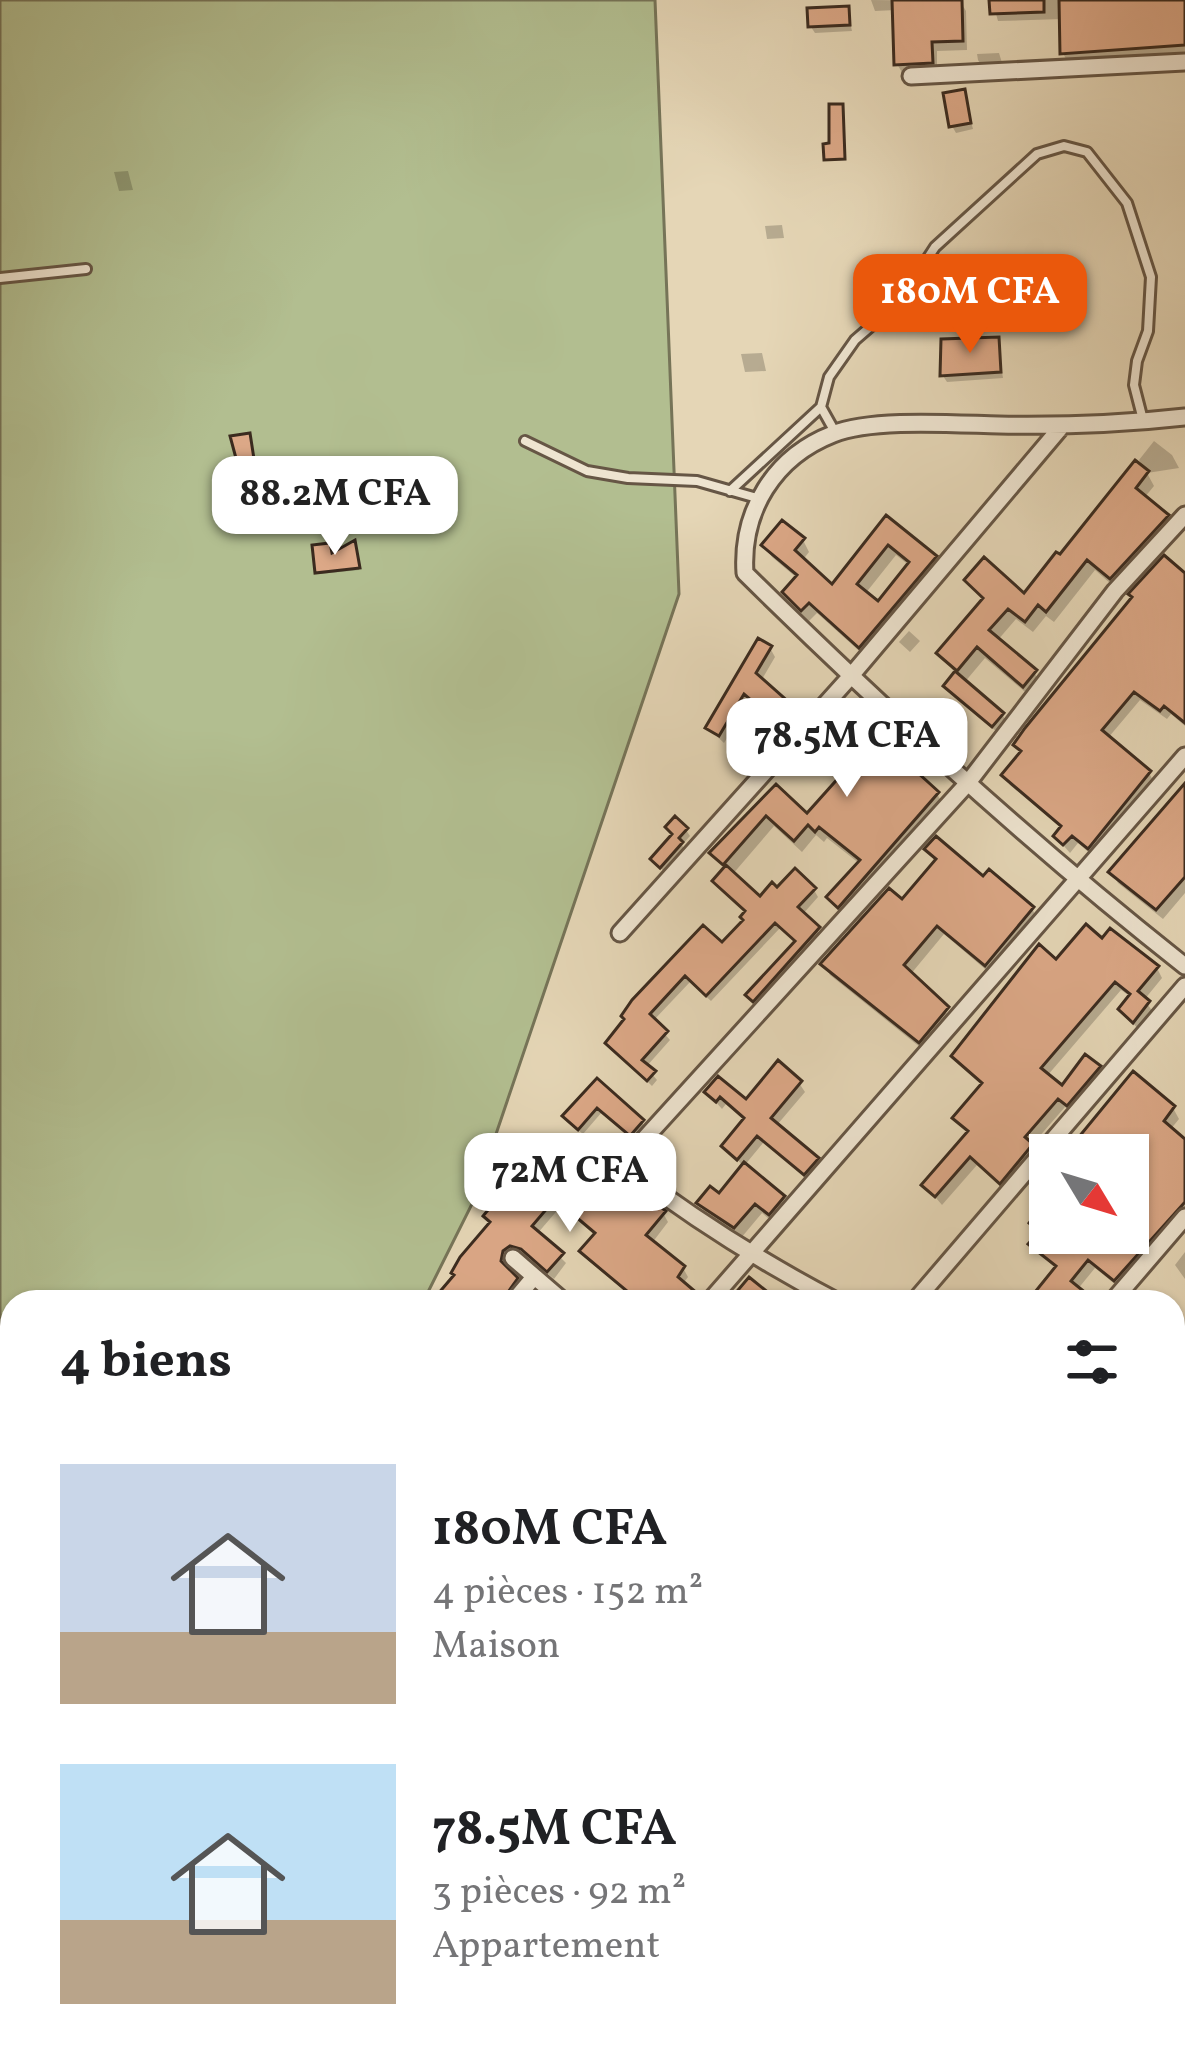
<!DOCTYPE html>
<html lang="fr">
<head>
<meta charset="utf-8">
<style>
	body { margin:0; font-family:Vollkorn,serif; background:#f2f2f2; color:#202124; height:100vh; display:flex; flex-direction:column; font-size:45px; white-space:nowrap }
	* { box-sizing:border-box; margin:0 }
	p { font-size:39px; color:#757577 }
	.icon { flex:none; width:66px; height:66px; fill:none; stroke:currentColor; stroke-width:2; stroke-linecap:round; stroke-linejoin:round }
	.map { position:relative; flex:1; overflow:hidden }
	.side { position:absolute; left:0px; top:1290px; width:1185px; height:771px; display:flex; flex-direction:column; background:#fff; border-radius:36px 36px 0 0; box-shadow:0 3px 9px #0004 }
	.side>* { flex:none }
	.needle { width:78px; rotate:128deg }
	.buttons { position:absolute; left:1029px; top:1134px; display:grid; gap:24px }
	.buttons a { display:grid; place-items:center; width:120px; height:120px; border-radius:0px; background:#fff; box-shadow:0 3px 9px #0004; font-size:60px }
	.price { position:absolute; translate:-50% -102px; padding:0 27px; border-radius:24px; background:#fff; color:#222; font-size:39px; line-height:78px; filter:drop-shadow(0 3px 6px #0008) }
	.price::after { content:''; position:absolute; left:50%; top:72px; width:36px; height:27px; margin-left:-18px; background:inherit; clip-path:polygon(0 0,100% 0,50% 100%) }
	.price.on { background:#ea580c; color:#fff }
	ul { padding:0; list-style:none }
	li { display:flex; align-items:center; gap:36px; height:300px; padding:0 60px }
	li span { display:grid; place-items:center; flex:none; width:336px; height:240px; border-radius:0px; color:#555 }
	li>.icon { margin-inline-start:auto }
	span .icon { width:144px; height:144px; fill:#fffc; stroke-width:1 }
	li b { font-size:51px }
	h2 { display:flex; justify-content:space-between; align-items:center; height:144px; padding:0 60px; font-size:51px }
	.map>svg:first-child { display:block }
	.green { fill:#b2be90; stroke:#767458; stroke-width:3 }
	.shadow { fill:#0003; fill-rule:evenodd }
	.building { fill:#dca887; stroke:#3b2b1f; stroke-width:3; fill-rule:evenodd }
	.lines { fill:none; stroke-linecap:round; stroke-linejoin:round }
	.lane-casing { stroke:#665645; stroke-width:14 }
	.street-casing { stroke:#665645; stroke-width:21 }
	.lane { stroke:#eee4d0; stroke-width:8 }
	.street { stroke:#eee4d0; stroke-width:15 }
</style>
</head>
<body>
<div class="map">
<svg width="1185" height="2059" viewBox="0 0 1185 2059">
	<rect width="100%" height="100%" fill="#e5d6b6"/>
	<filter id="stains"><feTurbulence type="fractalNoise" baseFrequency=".00167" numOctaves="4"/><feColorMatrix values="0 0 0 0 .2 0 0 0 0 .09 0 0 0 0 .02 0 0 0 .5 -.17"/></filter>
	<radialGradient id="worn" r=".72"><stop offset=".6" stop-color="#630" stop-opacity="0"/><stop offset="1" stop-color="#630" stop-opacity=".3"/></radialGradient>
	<path class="green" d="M0 0H655L679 594 473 1202 423 1302H12V1994L0 2009Z"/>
	<path class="shadow" d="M871 0 960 1 966 11 967 50 937 51V73L903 74 897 64 896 10 875 11Z
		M992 0H1185V53L1067 61 1063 53 1062 19 998 21Z
		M847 9 852 31 815 33 811 27Z
		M999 53 1003 66 982 67 978 60 977 54Z
		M963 92 973 129 956 133 952 126Z
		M128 171 133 190 119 191 114 172Z
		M782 225 784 238 767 239 765 226Z
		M1020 273H1029V286H1020Z
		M997 340 1003 378 947 382 943 376Z
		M762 353 766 371 745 372 741 354Z
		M249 436 256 466 243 468 239 461Z
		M1154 441 1172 455 1179 468 1147 473 1154 486 1144 498 1167 517 1174 529 1118 590 1095 570 1054 622 1046 616 1033 632 1016 619 997 641 1034 672 1041 685 1031 697 985 658 964 683 1002 714 1006 721 997 732 950 693 946 686 956 674 940 654 984 602 967 581 1024 597 1146 471 1139 460Z
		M886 520 934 558 941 570 867 658 817 613 809 621 792 604 785 592 798 579 772 557 765 546 803 540 809 552 802 561 832 588ZM896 555 910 566 879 605 865 594Z
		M354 544 359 570 320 574 318 572Z
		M1185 576V726L1171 714 1167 719 1140 700 1108 738 1149 773 1154 782 1094 857 1078 843 1070 853 1056 837 1063 829 1010 785 1004 775 1022 754 1017 745Z
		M909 631 920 641 910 652 899 642Z
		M770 648 775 657 761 681 804 724 792 737 750 700 724 743 708 728Z
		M810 744 937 794 944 806 846 918 830 897 860 864 827 838 824 842 816 835 802 852 774 826 732 875 760 900 814 890 818 897 802 915 822 936 758 1007 749 995 797 943 780 928 711 1001 690 982 653 1021 670 1040 646 1067 657 1080 652 1086 608 1043 627 1020 722 947 745 921 747 914 716 882 726 871 713 853 776 789 808 817 842 779 818 756Z
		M1185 800V893L1163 919 1118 883 1112 872Z
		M686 830 690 836 682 845 685 851 665 873 653 859Z
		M928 849 1032 909 1038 919 992 975 944 934 910 975 953 1020 926 1052 830 975 824 964 902 903 937 862Z
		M1102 942 1157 968 1162 978 1144 1000 1154 1013 1140 1031 1121 1010 1131 997 1121 990 1047 1076 1063 1089 1099 1068 1104 1077 1073 1114 1065 1107 1031 1146 1037 1156 1006 1192 977 1165 942 1205 925 1185 969 1135 956 1118 984 1086 955 1057 1057 963Z
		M799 1083 805 1092 777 1125 822 1169 810 1182 763 1143 744 1166 783 1198 789 1209 776 1225 762 1213 741 1238 706 1214 699 1203 719 1197 744 1167 725 1146 746 1121 726 1104 722 1109 707 1092 746 1103Z
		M596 1084 642 1122 645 1128 635 1140 602 1112 583 1134 570 1123 566 1117Z
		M1173 1108 1179 1119 1170 1130 1185 1143V1216L1121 1289 1095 1268 1077 1290 1092 1302H1044L1039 1292 1057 1270 1032 1244 1039 1235 1032 1223 1050 1206V1233H1128V1155H1068Z
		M620 1182 663 1213 668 1222 652 1243 683 1268 688 1277 682 1285 699 1302H638L588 1260 583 1251 596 1236 561 1206 537 1234 566 1263 554 1279 527 1256 509 1258 506 1271 520 1289 509 1302H434L492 1225 566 1186Z
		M1185 1252V1279L1175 1265Z
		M1185 1318V1430L1173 1442V1332Z
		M1185 1530V1727L1173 1740V1542Z
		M1173 1758 1185 1763V1815L1173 1805V1782L1178 1775 1173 1771Z
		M1173 1855 1185 1864V1939L1173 1929Z
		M1185 2033V2059H1166Z
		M167 2049H264L256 2059H159Z
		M289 2049H297L308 2059H281Z
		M381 2049H403L394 2059Z
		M463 2049H609L601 2059H476Z
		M716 2049H736L745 2059H706Z
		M816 2049H867L878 2059H807Z
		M931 2049H1044L1046 2051 1040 2059H923Z"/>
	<path class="building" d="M892 0H962L963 41 932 42 933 63 894 65Z
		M989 0H1044V12L990 14Z
		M1059 0H1185V45L1060 54Z
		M849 6 850 25 808 27 807 8Z
		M965 89 971 123 949 127 943 93Z
		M829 104H843L845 159 824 160 823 144 829 143Z
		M1031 273H1049L1051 322 1035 323Z
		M999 337 1001 372 940 376 941 339Z
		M250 433 254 459 237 462 230 436Z
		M1135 460 1149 471 1136 488 1169 515 1110 579 1087 560 1046 612 1038 605 1025 622 1008 609 989 630 1037 670 1023 687 977 647 957 671 936 653 983 598 964 580 984 557 1024 593 1056 552 1060 554Z
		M886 515 937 556 859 648 809 603 801 611 782 592 797 575 761 545 782 520 805 538 795 550 832 584ZM888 545 909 562 878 601 857 584Z
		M355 540 360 568 315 573 312 545 330 543 332 553Z
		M1164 555 1185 573V723L1164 706 1160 711 1134 692 1102 730 1151 771 1088 849 1072 836 1063 845 1053 836 1061 826 1001 775 1021 751 1013 745 1025 728 1132 597 1128 594Z
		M758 638 772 646 756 673 801 713 786 730 744 694 719 736 705 728Z
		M955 671 1004 713 992 727 943 686Z
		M842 704 939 792 838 908 826 897 860 860 819 827 815 832 808 825 794 841 766 816 723 865 709 853 776 784 807 813 841 775 807 743Z
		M1185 783V877L1156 910 1108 872Z
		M675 816 688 828 679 838 683 842 660 868 650 859 672 834 665 827Z
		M936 836 983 876 989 869 1034 907 985 966 937 926 904 965 949 1007 919 1043 820 964 889 888 902 899 936 859 924 849Z
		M726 865 760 896 772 882 777 887 795 868 816 888 798 907 820 927 753 1002 745 995 795 941 775 923 706 996 685 976 650 1014 668 1031 642 1060 656 1071 647 1081 605 1043 624 1019 621 1016 632 1000 703 925 722 942 743 920 740 917 745 911 712 881Z
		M1086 924 1102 938 1110 928 1159 966 1138 991 1150 1001 1133 1023 1118 1009 1130 994 1115 982 1041 1068 1062 1085 1085 1054 1101 1066 1067 1106 1058 1099 1025 1137 1033 1144 1000 1184 970 1157 935 1197 921 1185 968 1131 952 1118 982 1083 951 1056 1039 944 1056 959Z
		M778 1060 802 1081 771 1118 819 1158 804 1175 757 1136 737 1160 721 1146 744 1118 720 1097 716 1102 704 1092 718 1076 746 1099Z
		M1133 1071 1175 1106 1164 1121 1185 1139V1202L1114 1281 1088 1260 1071 1281 1097 1302H1047L1035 1292 1056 1266 1028 1244 1039 1232 1029 1223 1050 1197V1233H1128V1155H1064Z
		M597 1078 644 1120 630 1136 597 1108 578 1130 562 1116Z
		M592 1149 616 1168 621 1179 666 1211 646 1235 685 1266 678 1277 698 1294 691 1302H640L579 1251 595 1233 555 1199 532 1226 564 1253 547 1272 521 1249 510 1246 503 1251 501 1261 518 1278 501 1302H431L454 1275 451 1273 460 1257 490 1222 483 1216 507 1187 504 1185 532 1152 566 1181Z
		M744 1162 785 1196 769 1215 755 1204 734 1228 696 1203 710 1186 719 1193Z
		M749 1277 780 1302H728Z"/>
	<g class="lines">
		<g class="lane-casing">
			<path id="lane" d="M0 278 86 269
				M835 432 821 407 829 377 855 340 900 301 935 247 1037 154 1064 146 1087 152 1127 203 1151 277 1148 331 1137 361 1134 385 1143 420
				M525 441 587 471 628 478 697 481 757 498
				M730 491 821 407"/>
		</g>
		<g class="street-casing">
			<path id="street" d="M911 76 1185 62
				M1185 417C1123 424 1061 426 999 425 955 424 872 418 833 434 774 457 741 511 745 573 886 712 1030 844 1185 966
				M620 933 850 677 1062 426
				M513 1258 564 1302
				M513 1302 534 1277
				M709 1302 1185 756
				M838 1302C763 1263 695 1220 628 1169L626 1159 967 784 1115 591 1185 515
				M914 1302 1185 986
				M1112 1302 1185 1217
				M1173 1464 1185 1450
				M1173 1743 1185 1729
				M1173 1827 1185 1838
				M1173 1997 1185 1983
				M98 2049 109 2059
				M450 2049 462 2059
				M754 2049 765 2059
				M1114 2049 1125 2059
				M53 2059 62 2049
				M260 2059 269 2049
				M664 2059 672 2049
				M896 2059 905 2049"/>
		</g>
		<use href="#lane" class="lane"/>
		<use href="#street" class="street"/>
	</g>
	<rect width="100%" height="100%" filter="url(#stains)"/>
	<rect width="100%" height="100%" fill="url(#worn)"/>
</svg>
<div class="buttons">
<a><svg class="needle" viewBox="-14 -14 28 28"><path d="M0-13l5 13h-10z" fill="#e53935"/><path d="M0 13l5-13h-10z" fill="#757577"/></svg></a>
</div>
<b class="price on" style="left:970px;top:356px">180M CFA</b>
<b class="price" style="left:335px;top:558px">88.2M CFA</b>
<b class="price" style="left:847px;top:800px">78.5M CFA</b>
<b class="price" style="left:570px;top:1235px">72M CFA</b>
<section class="side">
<h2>4 biens<svg class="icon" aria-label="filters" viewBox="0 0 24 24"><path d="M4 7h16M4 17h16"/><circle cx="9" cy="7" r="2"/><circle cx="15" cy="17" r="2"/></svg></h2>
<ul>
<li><span style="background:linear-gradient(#c9d6e8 70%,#b9a48a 0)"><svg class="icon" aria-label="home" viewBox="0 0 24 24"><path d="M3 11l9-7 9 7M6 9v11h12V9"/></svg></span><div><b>180M CFA</b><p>4 pièces · 152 m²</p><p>Maison</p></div></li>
<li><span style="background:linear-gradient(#bfe0f5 65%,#b9a48a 0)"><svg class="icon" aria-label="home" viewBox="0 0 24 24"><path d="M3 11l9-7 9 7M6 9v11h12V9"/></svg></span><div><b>78.5M CFA</b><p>3 pièces · 92 m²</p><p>Appartement</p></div></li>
</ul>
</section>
</div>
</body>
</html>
